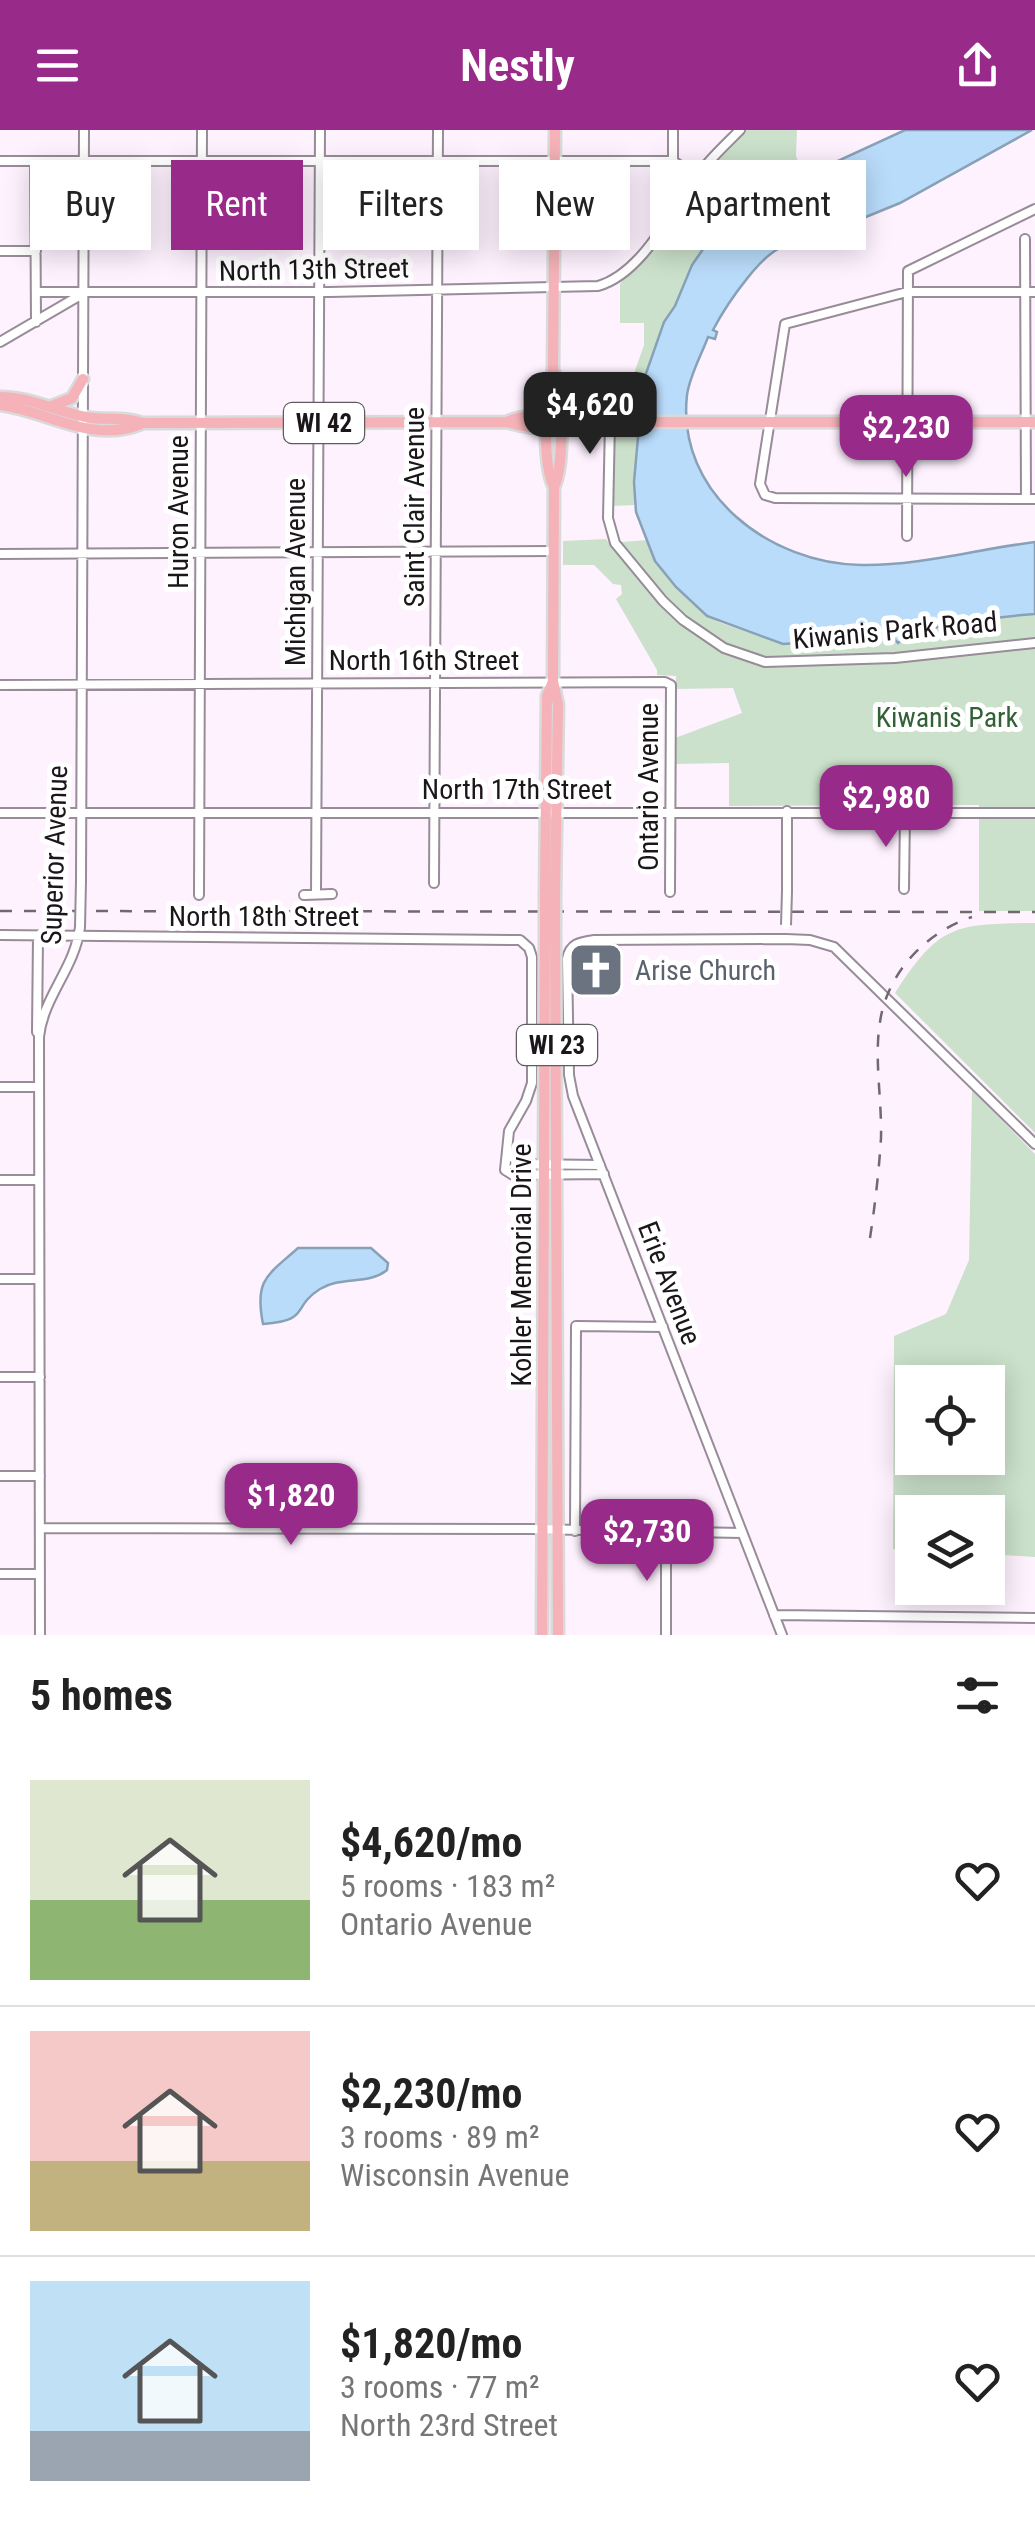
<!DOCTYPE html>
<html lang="en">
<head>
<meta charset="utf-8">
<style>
	body { margin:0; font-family:"Roboto Condensed",sans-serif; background:#f2f2f2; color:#222; height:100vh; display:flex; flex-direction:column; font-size:38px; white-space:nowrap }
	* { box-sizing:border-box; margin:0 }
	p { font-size:32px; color:#767676 }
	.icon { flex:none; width:55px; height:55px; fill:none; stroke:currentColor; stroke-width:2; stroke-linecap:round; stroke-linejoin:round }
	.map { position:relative; height:1505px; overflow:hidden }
	.panel { display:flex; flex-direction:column; background:#fff; flex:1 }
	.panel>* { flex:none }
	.guide { position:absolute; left:30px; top:30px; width:975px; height:90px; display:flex; gap:20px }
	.fabs { position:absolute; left:895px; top:1235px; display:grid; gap:20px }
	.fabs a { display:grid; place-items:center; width:110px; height:110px; border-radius:0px; background:#fff; box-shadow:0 5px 25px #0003; font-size:50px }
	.price { position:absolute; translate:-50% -85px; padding:0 22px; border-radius:20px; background:#982a89; color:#fff; font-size:32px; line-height:65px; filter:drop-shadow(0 2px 5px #0008) }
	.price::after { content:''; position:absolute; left:50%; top:60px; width:30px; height:22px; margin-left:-15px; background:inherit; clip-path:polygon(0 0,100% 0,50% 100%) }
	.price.active { background:#222; color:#fff }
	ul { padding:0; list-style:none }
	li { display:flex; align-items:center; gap:30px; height:250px; padding:0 30px }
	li+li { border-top:2px solid #e0e0e0 }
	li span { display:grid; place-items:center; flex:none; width:280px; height:200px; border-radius:0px; color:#555 }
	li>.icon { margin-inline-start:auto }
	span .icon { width:120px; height:120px; fill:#fffc; stroke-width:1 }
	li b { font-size:42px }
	h2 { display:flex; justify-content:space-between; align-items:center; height:120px; padding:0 30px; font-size:42px }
	.tag { padding:0 35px; border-radius:0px; background:#fff; box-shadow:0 5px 25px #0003; font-size:35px; line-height:90px }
	.tag.active { background:#982a89; color:#fff }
	header { display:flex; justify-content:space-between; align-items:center; height:130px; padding:0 30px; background:#982a89; color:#fff; font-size:45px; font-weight:700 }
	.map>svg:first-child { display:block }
	.green { fill:#cbe1cb; fill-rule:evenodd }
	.water { fill:#b9dcfa; stroke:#89a1b7; stroke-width:2.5 }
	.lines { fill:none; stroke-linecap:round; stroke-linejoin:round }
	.minor-casing { stroke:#978c98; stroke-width:12 }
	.major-casing { stroke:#dadada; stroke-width:15 }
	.minor { stroke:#fff; stroke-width:8 }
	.major { stroke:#f5b2b8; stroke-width:10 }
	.rail { stroke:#706970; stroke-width:2.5; stroke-dasharray:12 12; stroke-linecap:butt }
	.minor-bridge-casing { stroke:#978c98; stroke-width:12; stroke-linecap:butt }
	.major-bridge-casing { stroke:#dadada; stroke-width:15; stroke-linecap:butt }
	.minor-bridge { stroke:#fff; stroke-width:8 }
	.major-bridge { stroke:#f5b2b8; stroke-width:10 }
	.labels { text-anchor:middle; stroke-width:10; stroke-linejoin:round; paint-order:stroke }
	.shield { fill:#fff; stroke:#5f5c5f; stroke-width:2.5 }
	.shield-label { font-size:25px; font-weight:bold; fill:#1a161a }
	.street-label { font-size:28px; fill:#1a161a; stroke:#fff }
	.park-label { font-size:28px; fill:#336136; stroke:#fff }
	.worship-label { font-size:28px; fill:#5b616d; stroke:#fff; text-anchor:start }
</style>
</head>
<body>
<header><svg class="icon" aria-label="menu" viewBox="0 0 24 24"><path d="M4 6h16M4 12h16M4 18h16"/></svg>Nestly<svg class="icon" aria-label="share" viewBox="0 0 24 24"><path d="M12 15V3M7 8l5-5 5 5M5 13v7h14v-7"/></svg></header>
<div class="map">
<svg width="1035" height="1505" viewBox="0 0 1035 1505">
	<rect width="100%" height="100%" fill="#fef2ff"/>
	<path class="green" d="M741 0H797L796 26 805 46 708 112 692 135 675 176 664 192 643 252 634 375 612 376 613 302 628 299 632 249 644 215V193H620V154L703 39Z
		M606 409 609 413 648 410 655 431 676 457 707 486 721 493 783 514 892 507 899 513C912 496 1009 486 1035 484V781H979V675L729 676V633L674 634 675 608 742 583 733 558 676 559V546L657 545V540L616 469 622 464 621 455 613 454 594 435H563V411Z
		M1035 793V1003L895 863C940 793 956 794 1035 793Z
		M972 960 1035 1024V1427L988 1424V1382H912V1420L893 1419 894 1206 946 1184 969 1130ZM912 1252H988V1328H912Z"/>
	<path class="water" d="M905 0H1032L900 73 856 91 789 112 790 117C768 111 725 177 713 200L717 202 715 209 708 207C701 226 690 245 687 265 676 364 771 434 861 435 920 436 977 419 1035 412V484C1008 486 913 495 898 513L892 507 783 514 707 486 676 457 655 431 636 382 634 352 643 252 664 192 675 176 692 135 708 112 805 46Z
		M298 1118H371L388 1133 387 1140C369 1155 341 1146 320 1159 290 1178 312 1190 263 1194 254 1149 268 1145 298 1118Z"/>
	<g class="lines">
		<g class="minor-casing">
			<path id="minor" d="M0 31H673
				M35 31 36 192
				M673 31V0
				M673 31 697 47
				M1025 109 1026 369
				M0 121H36
				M36 162H330L598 156C644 143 673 77 702 40 713 26 727 13 740 0
				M1035 162H907L785 194 760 354 765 365 775 368 1035 369
				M0 212 84 163
				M610 292 608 388 615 413 663 471 683 490 724 518 765 532 895 528 1035 513
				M907 406 908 141 1035 79
				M0 424 553 421
				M0 555 665 552 671 555 670 762
				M0 683H1035
				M81 751 84 0
				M434 753 438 0
				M904 759 905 682
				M787 761V681
				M316 764 320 0
				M199 765 202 0
				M304 765 332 764
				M0 805 520 810 529 818 532 827V953L526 971 509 1001 505 1040 513 1045 604 1044
				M37 902 38 807
				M0 957H39
				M507 1022 519 1034 600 1035
				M0 1050H39
				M0 1149H39
				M0 1247H40
				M0 1346H40
				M40 1398 530 1399 742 1403
				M575 1401 576 1196 663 1197
				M0 1444H40
				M774 1485 1035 1488
				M40 1505 39 907C43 867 75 838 80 797
				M666 1505V1402
				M782 1505 573 966 569 945 567 829C570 813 580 812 594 810L786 809 810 810 834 817 1035 1014"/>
		</g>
		<g class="major-casing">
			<path id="major" d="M553 240C564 260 564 337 554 357
				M0 267C31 267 57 282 86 287 105 291 124 286 142 293L507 292C531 300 587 304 610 292
				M0 275C48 281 91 314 141 294
				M52 276 72 268 83 249
				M507 292C525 282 590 282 610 292H1035
				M545 764 547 566 553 551
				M555 765 558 575 553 551 554 357C542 334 545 265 553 240L555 0
				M555 795 558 1505
				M542 1505 545 795"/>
		</g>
		<use href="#minor" class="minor"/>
		<use href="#major" class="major"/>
		<path class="rail" d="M0 781 1035 782
			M870 1108C875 1075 879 1041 881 1008 882 970 874 929 880 892 887 843 926 802 972 787"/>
		<g class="minor-bridge-casing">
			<path id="minor-bridge" d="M786 795 787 761
				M80 797 81 751"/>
		</g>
		<g class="major-bridge-casing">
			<path id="major-bridge" d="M555 765V795
				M545 795V764"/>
		</g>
		<use href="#minor-bridge" class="minor-bridge"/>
		<use href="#major-bridge" class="major-bridge"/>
	</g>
	<defs>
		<g id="church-square" transform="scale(2.875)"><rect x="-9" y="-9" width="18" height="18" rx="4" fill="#6b7280" stroke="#fff"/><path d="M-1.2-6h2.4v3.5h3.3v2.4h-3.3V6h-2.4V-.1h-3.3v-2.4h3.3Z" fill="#fff"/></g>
	</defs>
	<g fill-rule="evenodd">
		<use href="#church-square" x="596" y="840"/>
	</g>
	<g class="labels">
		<g class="shield">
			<rect x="284" y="273" width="80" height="40" rx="8"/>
			<rect x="517" y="895" width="80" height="40" rx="8"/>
		</g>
		<g class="shield-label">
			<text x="324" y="302">WI 42</text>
			<text x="557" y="924">WI 23</text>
		</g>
		<g class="street-label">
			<text transform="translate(314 139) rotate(-1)" y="10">North 13th Street</text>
			<text transform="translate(414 377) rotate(-90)" y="10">Saint Clair Avenue</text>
			<text transform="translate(178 382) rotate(-90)" y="10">Huron Avenue</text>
			<text transform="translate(295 442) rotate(-90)" y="10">Michigan Avenue</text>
			<text transform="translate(895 500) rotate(-5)" y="10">Kiwanis Park Road</text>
			<text x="424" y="540">North 16th Street</text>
			<text transform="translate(648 657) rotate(-90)" y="10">Ontario Avenue</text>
			<text x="517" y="669">North 17th Street</text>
			<text transform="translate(54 725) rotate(-88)" y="10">Superior Avenue</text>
			<text x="264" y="796">North 18th Street</text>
			<text transform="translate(521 1135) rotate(-90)" y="10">Kohler Memorial Drive</text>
			<text transform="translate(670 1153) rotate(69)" y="10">Erie Avenue</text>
		</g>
		<g class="park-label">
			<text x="947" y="597">Kiwanis Park</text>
		</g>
		<g class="worship-label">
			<text x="635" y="850">Arise Church</text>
		</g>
	</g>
</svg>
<div class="fabs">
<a><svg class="icon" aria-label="locate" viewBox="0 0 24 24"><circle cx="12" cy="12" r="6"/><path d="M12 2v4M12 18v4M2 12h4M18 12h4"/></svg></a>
<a><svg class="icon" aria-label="layers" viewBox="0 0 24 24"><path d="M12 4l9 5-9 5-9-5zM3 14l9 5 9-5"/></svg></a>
</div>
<b class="price active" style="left:590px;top:327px">$4,620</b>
<b class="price" style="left:906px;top:350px">$2,230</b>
<b class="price" style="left:886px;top:720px">$2,980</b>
<b class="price" style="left:291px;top:1418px">$1,820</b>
<b class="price" style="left:647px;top:1454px">$2,730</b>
<div class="guide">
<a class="tag">Buy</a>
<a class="tag active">Rent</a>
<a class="tag">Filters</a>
<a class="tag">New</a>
<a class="tag">Apartment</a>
</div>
</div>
<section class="panel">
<h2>5 homes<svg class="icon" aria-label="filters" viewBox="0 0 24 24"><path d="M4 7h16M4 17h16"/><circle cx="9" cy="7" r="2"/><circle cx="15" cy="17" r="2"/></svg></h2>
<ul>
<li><span style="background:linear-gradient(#dfe7d0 60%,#8fb573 0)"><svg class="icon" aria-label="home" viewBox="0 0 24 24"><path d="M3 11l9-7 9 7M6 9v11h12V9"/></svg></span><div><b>$4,620/mo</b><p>5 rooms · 183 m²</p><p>Ontario Avenue</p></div><svg class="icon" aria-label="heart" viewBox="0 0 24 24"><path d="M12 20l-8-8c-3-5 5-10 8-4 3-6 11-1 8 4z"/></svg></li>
<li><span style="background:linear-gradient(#f6c9c9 65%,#c2b280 0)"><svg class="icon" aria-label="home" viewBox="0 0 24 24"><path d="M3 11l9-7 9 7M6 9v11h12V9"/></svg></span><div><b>$2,230/mo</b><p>3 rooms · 89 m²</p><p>Wisconsin Avenue</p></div><svg class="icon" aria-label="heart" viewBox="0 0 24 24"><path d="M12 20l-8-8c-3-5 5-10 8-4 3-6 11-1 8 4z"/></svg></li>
<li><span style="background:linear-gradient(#bfe0f5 75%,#9aa5b1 0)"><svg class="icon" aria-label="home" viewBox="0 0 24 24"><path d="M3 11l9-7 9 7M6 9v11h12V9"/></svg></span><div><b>$1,820/mo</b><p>3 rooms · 77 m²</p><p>North 23rd Street</p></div><svg class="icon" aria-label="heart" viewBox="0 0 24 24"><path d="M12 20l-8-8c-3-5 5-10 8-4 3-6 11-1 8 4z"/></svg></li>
</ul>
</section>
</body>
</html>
